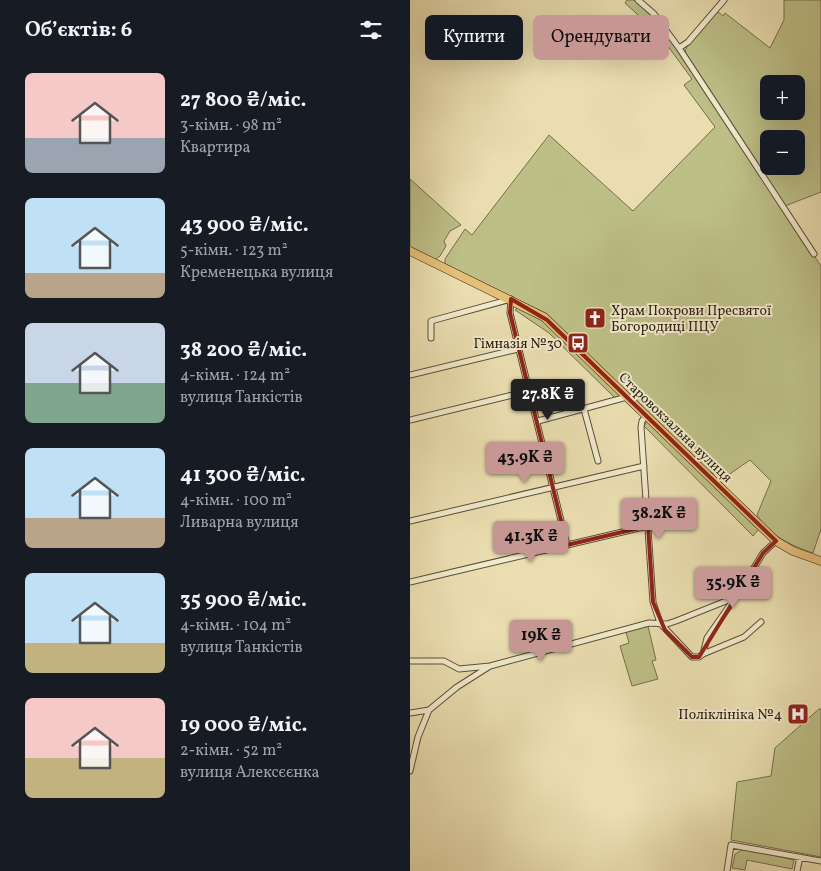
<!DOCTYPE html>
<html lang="uk">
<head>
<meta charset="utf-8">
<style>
	body { margin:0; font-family:Vollkorn,serif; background:#242831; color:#f1f3f6; height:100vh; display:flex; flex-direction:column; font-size:19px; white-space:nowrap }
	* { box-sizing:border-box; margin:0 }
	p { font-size:16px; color:#9ea1a6 }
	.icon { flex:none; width:28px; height:28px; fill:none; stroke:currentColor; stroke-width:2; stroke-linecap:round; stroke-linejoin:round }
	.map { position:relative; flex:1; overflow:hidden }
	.drawer { display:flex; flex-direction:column; background:#171b24; width:410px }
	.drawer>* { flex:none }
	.guide { position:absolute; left:15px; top:15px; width:320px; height:45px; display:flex; gap:10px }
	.fabs { position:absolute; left:350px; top:75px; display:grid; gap:10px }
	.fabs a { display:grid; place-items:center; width:45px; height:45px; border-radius:8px; background:#171b24; box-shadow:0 5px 20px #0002; font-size:25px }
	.price { position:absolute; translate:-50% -42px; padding:0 11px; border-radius:5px; background:#c59692; color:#111; font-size:16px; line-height:32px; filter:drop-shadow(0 1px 2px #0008) }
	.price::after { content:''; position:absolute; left:50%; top:30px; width:15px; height:11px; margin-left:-8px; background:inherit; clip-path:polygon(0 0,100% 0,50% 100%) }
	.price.selected { background:#222; color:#fff }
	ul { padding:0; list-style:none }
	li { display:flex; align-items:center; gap:15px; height:125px; padding:0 25px }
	li span { display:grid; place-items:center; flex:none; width:140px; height:100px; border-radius:8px; color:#555 }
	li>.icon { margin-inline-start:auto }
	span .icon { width:60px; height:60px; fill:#fffc; stroke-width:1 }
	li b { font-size:21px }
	h2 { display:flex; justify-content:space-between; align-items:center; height:60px; padding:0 25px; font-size:21px }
	.tag { padding:0 18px; border-radius:8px; background:#171b24; box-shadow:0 5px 20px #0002; font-size:18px; line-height:45px }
	.tag.selected { background:#c59692; color:#111 }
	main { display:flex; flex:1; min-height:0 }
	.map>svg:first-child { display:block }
	.green { fill:#bdbf87; stroke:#756e4b; fill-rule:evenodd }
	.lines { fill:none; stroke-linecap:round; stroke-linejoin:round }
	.street-casing { stroke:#5c4e37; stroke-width:7 }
	.primary-casing { stroke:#2d1e0f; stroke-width:9 }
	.street { stroke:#f1eacc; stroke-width:5 }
	.primary { stroke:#e5bf78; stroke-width:8 }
	.marked { fill:none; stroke:#8f2418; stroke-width:4; stroke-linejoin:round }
	.labels { text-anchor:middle; stroke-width:4; stroke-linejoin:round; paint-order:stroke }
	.poi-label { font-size:14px; fill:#2d1e0f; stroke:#f1eacc; text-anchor:end }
	.street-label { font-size:14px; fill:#2d1e0f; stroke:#f1eacc }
</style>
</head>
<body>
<main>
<section class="drawer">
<h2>Об’єктів: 6<svg class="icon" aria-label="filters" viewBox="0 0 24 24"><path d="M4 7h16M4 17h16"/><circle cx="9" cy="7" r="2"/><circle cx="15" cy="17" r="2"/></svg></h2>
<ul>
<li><span style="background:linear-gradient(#f6c9c9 65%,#9aa5b1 0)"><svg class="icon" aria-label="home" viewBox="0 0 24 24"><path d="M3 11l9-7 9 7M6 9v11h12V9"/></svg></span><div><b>27 800 ₴/міс.</b><p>3-кімн. · 98 m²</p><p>Квартира</p></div></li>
<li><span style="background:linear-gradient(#bfe0f5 75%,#b9a48a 0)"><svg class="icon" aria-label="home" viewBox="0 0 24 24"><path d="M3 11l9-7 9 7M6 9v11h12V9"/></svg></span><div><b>43 900 ₴/міс.</b><p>5-кімн. · 123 m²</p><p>Кременецька вулиця</p></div></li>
<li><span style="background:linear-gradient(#c9d6e8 60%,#7fa58c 0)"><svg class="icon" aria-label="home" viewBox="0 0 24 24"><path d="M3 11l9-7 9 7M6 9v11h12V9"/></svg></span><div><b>38 200 ₴/міс.</b><p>4-кімн. · 124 m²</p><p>вулиця Танкістів</p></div></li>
<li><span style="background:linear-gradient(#bfe0f5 70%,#b9a48a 0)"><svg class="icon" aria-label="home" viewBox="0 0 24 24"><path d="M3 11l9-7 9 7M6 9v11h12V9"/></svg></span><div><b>41 300 ₴/міс.</b><p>4-кімн. · 100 m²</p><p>Ливарна вулиця</p></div></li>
<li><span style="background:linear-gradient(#bfe0f5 70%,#c2b280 0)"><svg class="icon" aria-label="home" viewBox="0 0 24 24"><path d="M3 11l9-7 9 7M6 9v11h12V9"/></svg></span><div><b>35 900 ₴/міс.</b><p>4-кімн. · 104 m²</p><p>вулиця Танкістів</p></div></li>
<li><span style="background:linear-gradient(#f6c9c9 60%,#c2b280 0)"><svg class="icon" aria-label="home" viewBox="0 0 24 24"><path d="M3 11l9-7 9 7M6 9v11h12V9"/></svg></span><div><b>19 000 ₴/міс.</b><p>2-кімн. · 52 m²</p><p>вулиця Алексєєнка</p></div></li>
</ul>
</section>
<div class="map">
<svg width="411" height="871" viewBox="0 0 411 871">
	<rect width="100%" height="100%" fill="#eadeb0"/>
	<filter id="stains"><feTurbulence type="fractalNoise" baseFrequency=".004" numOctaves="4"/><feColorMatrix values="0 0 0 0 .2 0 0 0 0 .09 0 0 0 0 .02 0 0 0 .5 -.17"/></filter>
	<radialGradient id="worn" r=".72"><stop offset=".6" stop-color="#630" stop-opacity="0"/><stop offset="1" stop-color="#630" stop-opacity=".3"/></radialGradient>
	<path class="green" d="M217 0H226L258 34 411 266V529L403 553C379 545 361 536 347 515L361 481 340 460 314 478 298 471 137 314 35 264V259L55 229 62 235 139 135 223 211 305 127 274 85 282 79 249 34 215 3Z
		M374 0H411V192L375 206 275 52 277 46 307 11 313 16 315 13 360 48 374 20ZM359 84H386V111H359ZM359 139H386V166H359Z
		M0 179 51 225 40 231 34 241 36 246 30 256 25 260 0 248Z
		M108 307 129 317 211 396 205 398 139 333 105 310Z
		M237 421 349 529 343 536 234 426Z
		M238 626 246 660 242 661 248 679 222 686 210 646 219 643 216 632Z
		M409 709H411V857L321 840 327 782 361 776 365 748Z
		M334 849 384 860 382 869 337 860 335 870 322 868 325 854Z"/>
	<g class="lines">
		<g class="street-casing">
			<path id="street" d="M228 0 244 14 269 48 404 254
				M269 48 278 42 314 0
				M21 338V321L101 299 100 313 157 545
				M0 375 108 349
				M174 409 188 461
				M236 416 232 421 231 427 243 602 250 623 282 657H289L293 654 297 638 325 598
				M0 420 119 391
				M128 421 217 397
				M0 521 234 466
				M0 582 238 526
				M293 654 334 637 351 622
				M0 661H34L49 669 80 666
				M0 713 19 710
				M0 771 8 737 19 710 47 687 80 666 239 623 257 624 266 621 326 597 353 553 366 541
				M317 871 321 845 411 861
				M387 871 390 857"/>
		</g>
		<g class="primary-casing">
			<path id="primary" d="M0 251 134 317 366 541 383 551 411 561"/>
		</g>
		<use href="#street" class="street"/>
		<use href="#primary" class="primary"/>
	</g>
	<path class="marked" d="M101 299 137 320 366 541 353 553 289 657H282L255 630 243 602 238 526 157 545 100 313Z"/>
	<defs>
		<g id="church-square" transform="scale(1.125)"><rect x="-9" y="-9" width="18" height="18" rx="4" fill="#8f2418" stroke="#f1eacc"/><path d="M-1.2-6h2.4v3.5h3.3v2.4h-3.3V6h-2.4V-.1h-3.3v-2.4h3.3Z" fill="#fff"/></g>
		<g id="bus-square" transform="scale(1.125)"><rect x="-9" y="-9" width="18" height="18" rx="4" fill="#8f2418" stroke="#f1eacc"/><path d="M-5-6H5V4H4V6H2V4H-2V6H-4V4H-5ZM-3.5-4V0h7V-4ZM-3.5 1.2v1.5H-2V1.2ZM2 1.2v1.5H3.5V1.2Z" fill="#fff"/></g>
		<g id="hospital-square" transform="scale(1.125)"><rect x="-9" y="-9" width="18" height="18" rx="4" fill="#8f2418" stroke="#f1eacc"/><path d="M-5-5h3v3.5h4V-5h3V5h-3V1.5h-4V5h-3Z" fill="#fff"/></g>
	</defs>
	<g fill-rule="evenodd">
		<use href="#church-square" x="185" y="318"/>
		<use href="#bus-square" x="168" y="343"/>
		<use href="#hospital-square" x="388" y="714"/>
	</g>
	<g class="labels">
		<g class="poi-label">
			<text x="201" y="315" text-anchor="start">Храм Покрови Пресвятої<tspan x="201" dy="16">Богородиці ПЦУ</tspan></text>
			<text x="152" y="348">Гімназія №30</text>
			<text x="372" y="719">Поліклініка №4</text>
		</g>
		<g class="street-label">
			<text transform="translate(266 427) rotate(44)" y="5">Старовокзальна вулиця</text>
		</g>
	</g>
	<rect width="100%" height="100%" filter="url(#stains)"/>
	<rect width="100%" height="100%" fill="url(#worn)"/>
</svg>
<div class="fabs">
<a>+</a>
<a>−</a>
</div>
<b class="price selected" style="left:138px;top:421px">27.8K ₴</b>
<b class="price" style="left:115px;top:484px">43.9K ₴</b>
<b class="price" style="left:249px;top:540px">38.2K ₴</b>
<b class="price" style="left:121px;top:563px">41.3K ₴</b>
<b class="price" style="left:323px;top:609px">35.9K ₴</b>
<b class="price" style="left:131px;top:662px">19K ₴</b>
<div class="guide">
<a class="tag">Купити</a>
<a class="tag selected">Орендувати</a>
</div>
</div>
</main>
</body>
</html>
